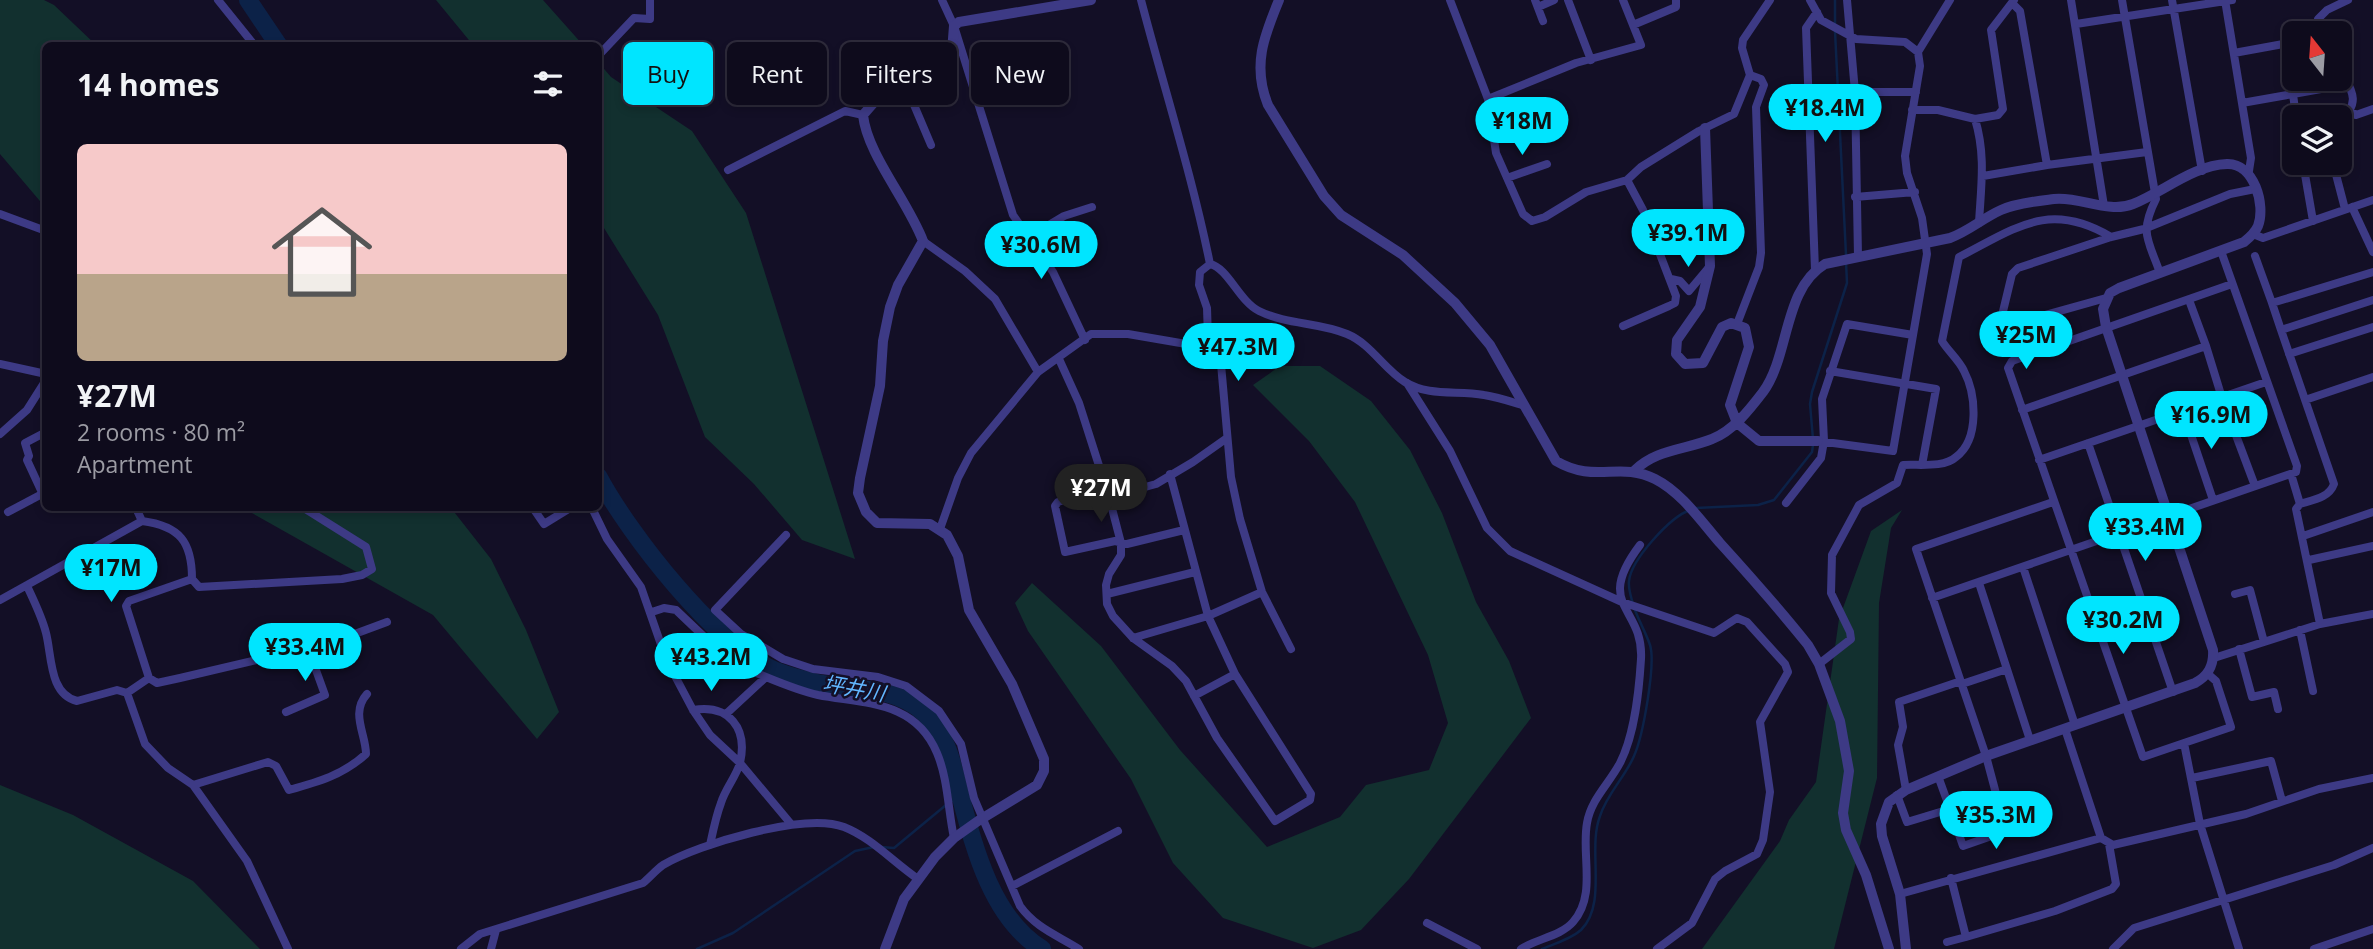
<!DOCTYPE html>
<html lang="en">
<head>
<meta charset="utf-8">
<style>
	body { margin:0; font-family:"Open Sans","Noto Sans JP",sans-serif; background:#171425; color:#f1f3f6; height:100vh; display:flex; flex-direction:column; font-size:26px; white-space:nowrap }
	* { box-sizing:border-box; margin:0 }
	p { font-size:23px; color:#9b9ba3 }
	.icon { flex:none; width:38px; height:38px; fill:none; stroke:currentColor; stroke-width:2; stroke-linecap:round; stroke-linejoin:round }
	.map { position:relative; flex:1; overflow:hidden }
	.sheet { position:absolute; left:42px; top:42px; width:560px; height:469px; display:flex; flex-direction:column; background:#0e0b1c; border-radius:10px; box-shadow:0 4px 10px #0003,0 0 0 2px #2e2b3b }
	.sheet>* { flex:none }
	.top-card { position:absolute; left:623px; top:42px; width:665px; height:63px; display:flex; gap:14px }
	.needle { width:46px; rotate:343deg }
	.tools { position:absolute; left:2282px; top:21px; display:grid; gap:14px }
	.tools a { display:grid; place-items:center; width:70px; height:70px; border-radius:10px; background:#0e0b1c; box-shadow:0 4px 10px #0003,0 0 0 2px #2e2b3b; font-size:35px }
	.price { position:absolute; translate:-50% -60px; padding:0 16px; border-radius:24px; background:#00e5ff; color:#111; font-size:23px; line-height:46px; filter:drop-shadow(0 2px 4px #0008) }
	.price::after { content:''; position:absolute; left:50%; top:42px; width:21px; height:16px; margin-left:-10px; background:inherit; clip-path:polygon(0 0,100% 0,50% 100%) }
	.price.selected { background:#222; color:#fff }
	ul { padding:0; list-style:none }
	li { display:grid; align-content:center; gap:14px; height:371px; padding:0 35px }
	li span { display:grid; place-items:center; height:217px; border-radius:10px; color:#555 }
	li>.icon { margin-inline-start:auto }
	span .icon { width:126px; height:126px; fill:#fffc; stroke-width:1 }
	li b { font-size:30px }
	h2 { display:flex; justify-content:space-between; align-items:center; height:84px; padding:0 35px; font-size:30px }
	.chip { padding:0 24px; border-radius:10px; background:#0e0b1c; box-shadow:0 4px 10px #0003,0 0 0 2px #2e2b3b; font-size:24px; line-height:63px }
	.chip.selected { background:#00e5ff; color:#111 }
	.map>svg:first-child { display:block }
	.green { fill:#12302f }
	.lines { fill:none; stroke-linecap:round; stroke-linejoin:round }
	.stream { stroke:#0c2248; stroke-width:2.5 }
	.river { stroke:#0c2248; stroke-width:18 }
	.minor { stroke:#3d3a85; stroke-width:8 }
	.tertiary { stroke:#3d3a85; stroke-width:10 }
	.labels { text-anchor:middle; stroke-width:5; stroke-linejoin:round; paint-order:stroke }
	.water-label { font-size:21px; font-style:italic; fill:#62b6ff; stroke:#130f26 }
</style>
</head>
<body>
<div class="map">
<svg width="2373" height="949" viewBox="0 0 2373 949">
	<rect width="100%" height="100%" fill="#130f26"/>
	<path class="green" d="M0 0H44L54 5 96 45 46 46 45 207 0 154Z
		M436 0H543L583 45H473Z
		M599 63 611 77 692 131 746 213 855 559 802 540 754 484 705 437 658 315 599 220Z
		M1280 366H1320L1371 401 1410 450 1442 513 1476 602 1509 661 1531 718 1409 879 1361 930 1313 948 1223 918 1173 863 1131 779 1028 631 1015 603 1032 583 1101 646 1180 750 1267 847 1340 817 1366 785 1429 770 1448 723 1428 655 1355 502 1309 441 1253 385Z
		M243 508H451L491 559 526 630 559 712 537 739 433 615Z
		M1902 510 1891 528 1879 603 1877 778 1834 949H1702L1780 841 1789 820 1816 782 1839 619 1871 531Z
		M0 785 73 815 193 881 260 949H0Z"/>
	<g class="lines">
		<path class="stream" d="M1835 0V25
			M1835 31 1846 255
			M1813 439 1810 404 1812 392 1847 283 1846 262
			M1696 508 1758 505 1774 500 1812 452 1813 445
			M1633 604C1631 597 1628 588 1629 581 1631 560 1670 517 1690 510
			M952 801 960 794
			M881 847 894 848 946 805
			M697 949 733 933 855 851 874 847
			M1542 949C1554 944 1571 939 1581 930 1608 903 1587 850 1600 816 1607 794 1625 777 1634 756 1643 736 1656 664 1650 645 1646 633 1639 621 1635 610"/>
		<path class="river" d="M248 0 279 46
			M598 476C629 534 715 645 776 671 789 676 804 680 817 683 853 691 893 685 923 712 948 735 953 766 961 798 975 851 993 919 1042 949"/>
		<path class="minor" d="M218 0 255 46
			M942 0 954 26 1013 215 1053 272 1085 340
			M1141 0C1164 88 1192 175 1210 264
			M1450 0 1488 99 1496 153 1523 214 1532 221 1545 217 1586 192 1627 180 1641 167 1699 131 1734 114 1750 75 1742 48 1743 40 1770 0
			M1535 0 1543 21
			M1568 0 1591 60
			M1810 0 1821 20 1856 39 1905 42 1918 52 1920 66 1905 156 1907 173 1922 218 1927 254 1893 451 1818 441
			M1847 0 1855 92 1858 256
			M2071 0 2104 206
			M2122 0 2156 199C2139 233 2148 239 2160 273
			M2172 0 2202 171
			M2225 0 2251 158 2249 171
			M1538 7 1554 0
			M2076 24 2232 0
			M1633 25 1676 7V0
			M2322 33 2318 19 2327 10 2348 0
			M1918 52 1950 0
			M2234 53 2294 42
			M598 56 634 18 650 19V0
			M2340 67C2350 88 2363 103 2340 119
			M906 86 931 145
			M1855 92H1916
			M1488 99 1576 63 1641 45 1623 0
			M2242 103 2293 94
			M1912 110H1938L1975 119 1998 115 2003 109 1991 30 2014 0
			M2351 112 2356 115 2373 109
			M2296 117 2293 94 2349 84
			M1975 119C1986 155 1981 186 1979 223
			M2303 163 2313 221
			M2333 163 2345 209
			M2047 165 2147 152
			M728 170 845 111 863 115
			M1983 176 2047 165 2020 11 2012 3
			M1507 178 1547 164
			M1855 197 1915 192
			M2352 207 2373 252
			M0 214 46 231
			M2253 234 2263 238 2373 200
			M1029 237 1064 216 1092 207
			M923 241 965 271 995 299 1038 372
			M2255 256 2272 303 2373 272
			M1210 264 1200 272 1199 285 1207 308 1208 338 1221 364 1231 477 1240 519 1262 592 1291 649
			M1210 264C1228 268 1239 301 1259 311 1287 325 1319 322 1347 334 1371 344 1384 369 1405 382 1429 397 1457 390 1484 395 1498 397 1512 402 1525 406
			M1815 270 1806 28 1817 12
			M1671 279 1680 281 1689 291 1710 266
			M2106 298 1999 328 2012 274 2018 268 2111 237 2144 229 2230 194 2255 189
			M2189 300 2206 346
			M2272 303 2281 330 2373 300
			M1737 324 1759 267 1761 253 1756 107 1764 85 1761 79 1750 75
			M1623 326 1669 306 1675 303 1676 296 1643 210 1627 180
			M2281 330 2334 484C2329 498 2313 500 2300 504L2291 474
			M2289 354 2373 327
			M1059 359 1079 403 1109 497 1156 484 1193 462 1227 438
			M0 364 46 374
			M1830 371 1936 389 1922 465
			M1407 383 1450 451 1487 528 1510 551 1622 602 1714 633 1737 618 1747 622 1785 664 1788 672 1760 722 1770 792 1763 840 1757 854 1725 871 1715 879 1692 923 1657 949
			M2305 400 2373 377
			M2022 410 2206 346 2222 398 2255 486
			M2183 411 2213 500
			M46 432 25 443 29 456 27 460 46 501
			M0 434 27 410 46 380
			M2088 443 2173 692
			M2039 460 2266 382
			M1106 487 1058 502 1055 506 1065 552 1115 541 1127 544 1184 530
			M1109 497 1121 543V555L1109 574 1106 585 1107 604 1113 616 1133 638 1172 666 1186 681 1217 738 1275 821 1310 800 1311 794 1235 674 1208 616 1170 474
			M1786 503 1821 458 1824 441 1822 399 1847 324 1913 335
			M2300 504 2296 509 2320 624
			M51 508H61
			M136 508 142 521
			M533 508 544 524 570 508
			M592 508 607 539 641 587 666 659 693 710 710 735 740 763 791 824
			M8 512 42 494
			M940 529 958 478 971 453 1038 372 1091 334H1128L1192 345 1206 341 1208 338
			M786 535 715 610 741 634 783 659 813 669 878 677 906 686 939 711 961 744 974 798 1020 906C1036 928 1057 935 1079 949
			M2303 536 2373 512
			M2309 560 2373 546
			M2023 567 2075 725
			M1979 583 2030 740
			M27 586C34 601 42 617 46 633 52 656 49 694 77 701L117 690 127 693 149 678 126 606 129 601 192 579
			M1107 594 1195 572
			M2235 594 2250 590 2264 642
			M1932 598 2296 472 2297 466 2221 251
			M0 600 142 521C180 526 192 542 192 579L199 587 342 579 362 575 372 569 366 547 304 508
			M652 612 664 608 676 610 718 650 740 666 766 677
			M2300 630 2313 691
			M1133 638 1208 616 1262 592
			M2239 649 2252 697 2274 692 2278 709
			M2214 658 2320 624 2373 614
			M1819 664 1851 639 1850 632 1831 593 1832 555 1859 505 1897 483 1903 465C1919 464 1944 468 1956 457 1980 439 1976 394 1964 371 1959 360 1948 351 1942 341L1959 257C2016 228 2049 200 2111 237
			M2208 674 2216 681 2231 727 2184 743 2200 824 2239 949
			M149 678 157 683 180 678 333 642 387 622
			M1962 684 2007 669
			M127 693 145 744 168 768 193 785 247 861 288 949
			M1194 696 1235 674
			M693 710C729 704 748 728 740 763 736 777 725 789 721 803 716 816 713 831 710 845
			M286 712 325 695 308 648
			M726 714 766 677C783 684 800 691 818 695 864 704 915 700 937 753 948 779 948 810 954 838
			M2065 729 2101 838 2113 845 2246 814 2319 789 2373 778
			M2184 743 2143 757 2008 368 2012 361 2232 284
			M2192 778 2271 761 2282 801
			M193 785 268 762 276 766 289 790C318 782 343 775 366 754 366 734 350 713 367 694
			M1906 790 1898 745 1903 727 1899 702 1961 681
			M1897 795 1907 822 1950 809 1938 776
			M1950 809 1963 846 2006 831 1986 756 1916 549 2053 502
			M1012 886 1118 831
			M1900 894 2101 838
			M1427 923 1477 949
			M1966 937 2055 911 2112 889 2116 884 2109 844
			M1947 942 1966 937 1951 878
			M461 949 480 934 643 883C650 877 656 870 663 865 699 844 805 812 844 827 872 838 893 862 918 879
			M491 949 496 930
			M1521 949C1536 939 1561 936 1573 922 1597 895 1581 855 1587 823 1591 799 1609 784 1620 763 1635 734 1639 691 1641 659 1644 606 1593 607 1640 545
			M2113 949 2134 928 2334 865 2373 848
			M2314 949 2373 929"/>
		<path class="tertiary" d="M1279 0C1264 36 1252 66 1268 105L1324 196 1341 215 1403 255 1455 303 1490 345 1556 461C1595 484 1619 461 1655 479 1681 492 1701 521 1720 543 1750 576 1780 610 1808 645L1819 664 1840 721 1849 771 1843 813 1846 830 1866 875 1889 949
			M1705 128 1710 266 1700 307 1677 340 1676 354 1685 364 1703 363 1722 327 1731 323 1745 328 1749 347 1730 405 1737 423 1759 441H1818
			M1634 471C1656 449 1685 450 1712 439 1733 431 1750 409 1763 392 1790 355 1783 289 1825 264L1950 238C1969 231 1983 218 2001 210 2016 203 2038 201 2054 199 2080 196 2108 214 2133 204 2163 192 2194 165 2227 164 2254 163 2266 205 2258 226 2255 233 2249 238 2244 242L2119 288 2110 293 2103 309 2106 327 2213 650C2214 666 2208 676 2195 683L1986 756 1906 790 1889 802 1881 824 1882 836 1900 894 1906 949
			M885 949 904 899 935 857 954 838 978 821 1037 785 1044 771V759L1012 684 969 610 958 556 947 535 930 524 877 523 866 512 858 493 860 478 880 386 883 341 890 307 898 285 923 241C908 201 867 154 863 115L877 99 951 64 954 26 959 22 1091 0"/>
	</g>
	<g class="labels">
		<g class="water-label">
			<text transform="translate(854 689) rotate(10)" y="7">坪井川</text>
		</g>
	</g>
</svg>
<div class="tools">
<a><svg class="needle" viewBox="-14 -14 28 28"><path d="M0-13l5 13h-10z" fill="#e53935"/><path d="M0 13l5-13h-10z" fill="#9b9ba3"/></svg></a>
<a><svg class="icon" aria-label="layers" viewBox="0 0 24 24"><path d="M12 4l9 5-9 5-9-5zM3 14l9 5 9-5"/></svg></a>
</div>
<b class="price" style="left:1825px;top:144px">¥18.4M</b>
<b class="price" style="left:1522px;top:157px">¥18M</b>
<b class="price" style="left:1688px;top:269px">¥39.1M</b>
<b class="price" style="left:1041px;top:281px">¥30.6M</b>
<b class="price" style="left:2026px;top:371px">¥25M</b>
<b class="price" style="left:1238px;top:383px">¥47.3M</b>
<b class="price" style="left:2211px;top:451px">¥16.9M</b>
<b class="price selected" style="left:1101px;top:524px">¥27M</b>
<b class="price" style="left:2145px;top:563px">¥33.4M</b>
<b class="price" style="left:111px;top:604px">¥17M</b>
<b class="price" style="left:2123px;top:656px">¥30.2M</b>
<b class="price" style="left:305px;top:683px">¥33.4M</b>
<b class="price" style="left:711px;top:693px">¥43.2M</b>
<b class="price" style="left:1996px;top:851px">¥35.3M</b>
<div class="top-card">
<a class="chip selected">Buy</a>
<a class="chip">Rent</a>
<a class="chip">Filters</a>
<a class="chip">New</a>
</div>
<section class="sheet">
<h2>14 homes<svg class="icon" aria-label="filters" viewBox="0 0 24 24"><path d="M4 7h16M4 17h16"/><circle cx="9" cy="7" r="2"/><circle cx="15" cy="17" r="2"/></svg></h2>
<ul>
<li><span style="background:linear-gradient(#f6c9c9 60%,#b9a48a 0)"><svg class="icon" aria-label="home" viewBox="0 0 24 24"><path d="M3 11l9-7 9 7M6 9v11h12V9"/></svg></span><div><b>¥27M</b><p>2 rooms · 80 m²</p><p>Apartment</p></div></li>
</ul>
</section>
</div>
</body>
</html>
